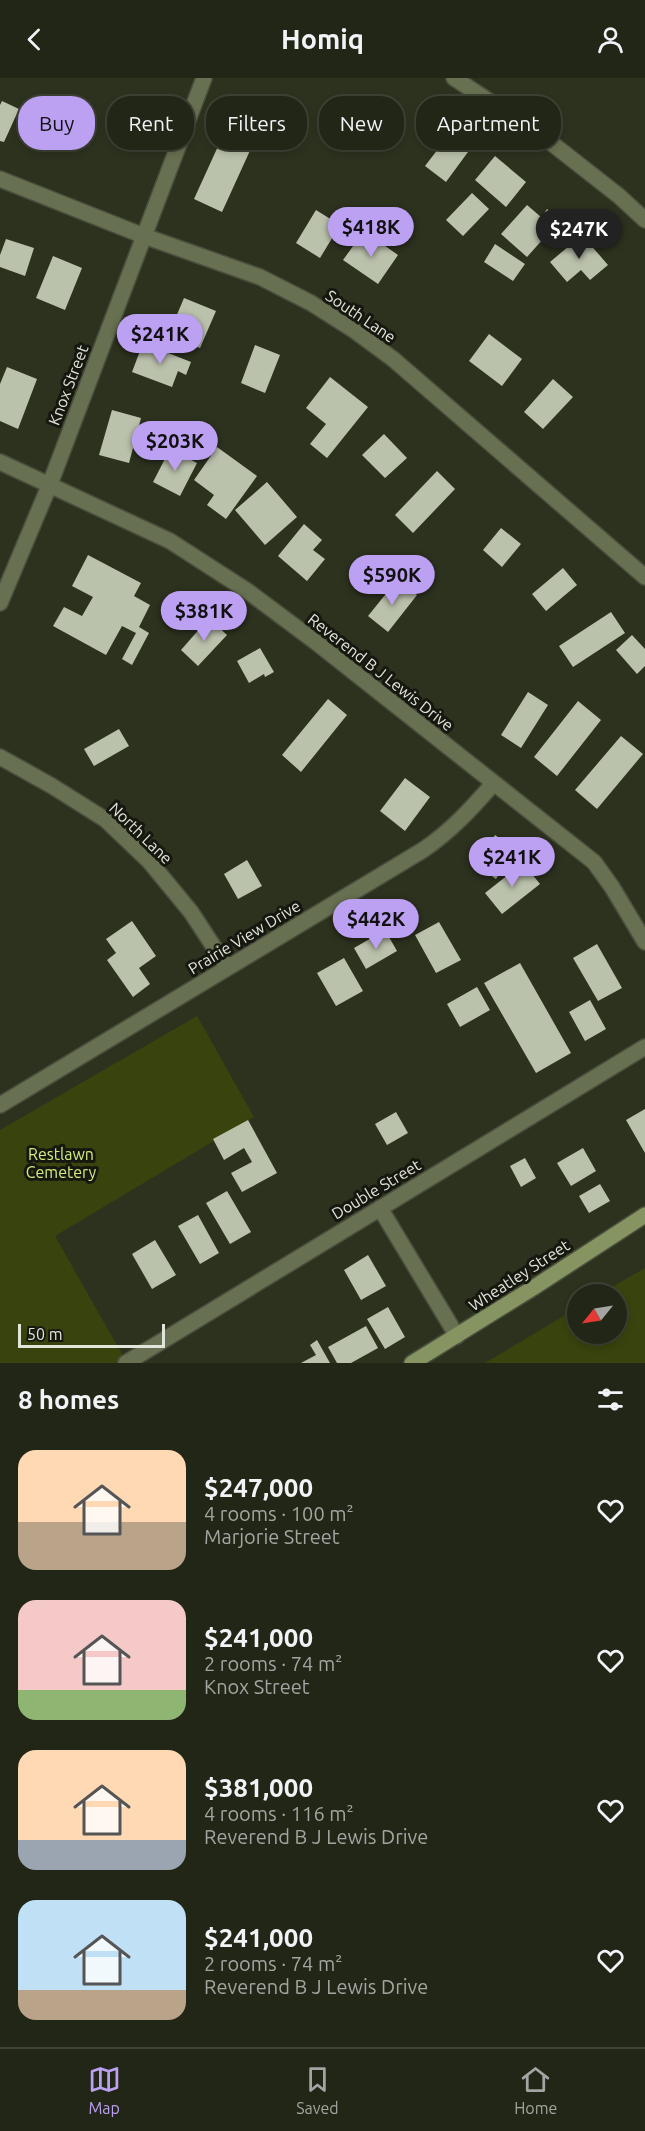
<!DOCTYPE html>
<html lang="en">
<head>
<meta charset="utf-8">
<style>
	body { margin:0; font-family:Ubuntu,sans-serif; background:#2e3224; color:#f1f3f6; height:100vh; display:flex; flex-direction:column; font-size:22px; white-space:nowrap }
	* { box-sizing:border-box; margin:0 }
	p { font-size:20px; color:#a2a5a1 }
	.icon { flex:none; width:33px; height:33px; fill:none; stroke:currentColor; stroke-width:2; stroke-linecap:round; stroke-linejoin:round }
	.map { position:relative; height:1285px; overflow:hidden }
	.drawer { display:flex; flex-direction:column; background:#222617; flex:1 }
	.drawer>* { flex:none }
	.banner { position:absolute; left:18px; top:18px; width:609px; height:54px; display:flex; gap:12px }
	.needle { width:39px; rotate:240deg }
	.buttons { position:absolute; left:567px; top:1206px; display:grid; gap:12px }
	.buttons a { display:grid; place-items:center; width:60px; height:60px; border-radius:50%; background:#222617; box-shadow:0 3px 9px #0003,0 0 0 2px #3f4336; font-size:30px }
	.scale { position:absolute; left:18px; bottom:15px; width:147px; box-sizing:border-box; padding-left:6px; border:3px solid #e2e5da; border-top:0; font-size:16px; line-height:21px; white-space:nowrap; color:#e2e5da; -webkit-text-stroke:4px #161810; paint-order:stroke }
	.price { position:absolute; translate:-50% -51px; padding:0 14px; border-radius:21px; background:#bca0f2; color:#111; font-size:20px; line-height:39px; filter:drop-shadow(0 2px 3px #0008) }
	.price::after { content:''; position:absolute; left:50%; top:36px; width:18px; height:14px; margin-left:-9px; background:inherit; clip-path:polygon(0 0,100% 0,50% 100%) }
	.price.selected { background:#222; color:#fff }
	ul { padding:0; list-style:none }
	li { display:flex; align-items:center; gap:18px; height:150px; padding:0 18px }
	li span { display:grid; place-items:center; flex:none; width:168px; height:120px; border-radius:18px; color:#555 }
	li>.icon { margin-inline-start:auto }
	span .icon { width:72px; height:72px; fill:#fffc; stroke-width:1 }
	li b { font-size:26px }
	h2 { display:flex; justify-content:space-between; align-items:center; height:72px; padding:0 18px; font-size:26px }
	.tag { padding:0 21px; border-radius:24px; background:#222617; box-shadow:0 3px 9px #0003,0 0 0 2px #3f4336; font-size:21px; line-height:54px }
	.tag.selected { background:#bca0f2; color:#111 }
	header { display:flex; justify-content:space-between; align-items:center; height:78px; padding:0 18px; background:#222617; font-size:27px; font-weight:700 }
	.dock { display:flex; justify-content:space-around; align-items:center; height:84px; border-top:2px solid #3f4336; background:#222617; font-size:16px; color:#a2a5a1 }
	.dock a { display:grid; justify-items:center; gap:3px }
	.dock .selected { color:#bca0f2 }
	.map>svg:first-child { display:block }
	.green { fill:#38430e }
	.building { fill:#bbc2ac }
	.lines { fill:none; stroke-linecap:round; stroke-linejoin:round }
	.minor-casing { stroke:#4a4f3d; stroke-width:18 }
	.secondary-casing { stroke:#4a4f3d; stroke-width:18 }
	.minor { stroke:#677050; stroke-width:15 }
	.secondary { stroke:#869461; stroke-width:15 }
	.labels { text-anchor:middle; stroke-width:6; stroke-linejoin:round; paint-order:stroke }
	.street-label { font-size:16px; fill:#e2e5da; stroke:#161810 }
	.park-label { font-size:16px; fill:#d2ed7f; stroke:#161810 }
</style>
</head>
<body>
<header><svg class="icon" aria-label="back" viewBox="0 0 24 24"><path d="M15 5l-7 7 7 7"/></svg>Homiq<svg class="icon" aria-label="person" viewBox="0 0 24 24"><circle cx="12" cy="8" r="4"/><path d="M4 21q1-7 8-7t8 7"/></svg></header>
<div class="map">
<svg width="645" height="1285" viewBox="0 0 645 1285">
	<rect width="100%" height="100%" fill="#2d321f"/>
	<path class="green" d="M197 938 254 1039 55 1158 127 1285H0V1052Z
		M645 1190V1285H485L577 1230 578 1256H616V1216H600Z"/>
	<path class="building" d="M2 23 19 31 4 64 0 63V27Z
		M225 53 253 66 222 134 194 121Z
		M448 58 468 74 446 104 425 88Z
		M495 78 526 104 506 129 475 102Z
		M472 115 489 131 463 158 446 142Z
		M527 127 541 139 547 131 560 142 527 179 501 156Z
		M316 132 340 147 320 180 296 165Z
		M364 153 398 177 378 206 343 182Z
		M582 157 608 187 590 202 581 192 567 204 550 184Z
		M6 161 34 170 25 198 0 189V177Z
		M495 166 525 186 513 203 484 184Z
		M53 178 82 190 65 232 36 220Z
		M184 220 216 233 200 270 186 264 190 254 173 246Z
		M489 256 522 281 502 308 469 283Z
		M143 265 191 284 186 297 178 293 172 309 132 294Z
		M255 267 280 277 265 315 241 305Z
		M7 289 37 301 18 351 0 343V306Z
		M330 299 368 329 327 380 310 366 326 346 306 330Z
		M553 301 573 319 543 351 524 334Z
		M112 332 141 340 129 385 99 377Z
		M384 356 407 380 385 400 362 377Z
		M217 369 257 398 226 441 207 427 214 417 194 402Z
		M170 371 197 385 180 418 153 404Z
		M437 393 455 411 413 455 395 437Z
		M267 404 297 439 265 467 235 432Z
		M304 446 322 462 313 472 325 481 307 503 278 478Z
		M501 450 521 466 502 489 483 472Z
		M88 477 141 505 134 518 150 527 139 549 149 555 132 587 122 581 136 555 122 548 106 577 53 548 64 529 82 538 93 519 72 508Z
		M563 490 577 507 546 533 532 516Z
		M397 502 417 517 388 554 368 538Z
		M611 534 625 555 573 589 559 568Z
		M209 540 227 557 198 588 181 572Z
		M632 557 645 571V588L637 596 616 572Z
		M260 570 274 594 265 599 264 596 249 605 237 583Z
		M528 614 548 627 521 670 501 657Z
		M328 621 347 637 301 694 282 677Z
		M578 623 601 642 557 698 534 679Z
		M119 651 129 668 94 688 84 671Z
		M621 658 643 676 597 731 575 712Z
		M405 700 430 719 405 753 380 733Z
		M495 757 515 771 496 801 476 787Z
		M247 782 262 808 238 821 224 796Z
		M523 785 540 806 502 836 485 815Z
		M132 843 156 878 139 890 150 906 133 919 107 882 116 875 106 861Z
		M439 844 461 882 436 895 415 857Z
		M385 852 397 873 366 891 354 870Z
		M597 866 622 910 598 923 573 880Z
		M344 880 363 913 336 928 317 895Z
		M520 885 571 975 536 995 484 905Z
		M477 909 490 932 460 949 447 926Z
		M590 922 606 951 585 963 569 934Z
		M645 1031V1075L626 1042Z
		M396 1034 408 1055 387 1067 375 1046Z
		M248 1042 277 1095 242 1114 231 1095 252 1084 244 1070 224 1082 213 1061Z
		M583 1070 596 1093 571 1108 557 1085Z
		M525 1080 536 1100 521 1109 510 1088Z
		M600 1106 610 1123 589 1135 579 1118Z
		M227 1113 251 1154 230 1166 206 1125Z
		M198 1137 219 1175 200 1186 178 1148Z
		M155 1162 176 1197 152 1211 132 1176Z
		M368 1177 386 1208 361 1222 344 1192Z
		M388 1229 405 1259 385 1271 367 1241Z
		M366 1248 378 1270 351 1285H337L328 1269Z
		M317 1262 330 1285H301L316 1277 310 1267Z"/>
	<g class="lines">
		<g class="minor-casing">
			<path id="minor" d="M454 0 545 60 619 118 645 142
				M0 101 144 158 260 199 311 225 355 253 393 281 645 499
				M0 384 170 463 246 512 317 565 594 784 612 809 645 864
				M0 525 50 406 204 0
				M0 679 52 708 106 742 149 783 191 834 227 889
				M0 1027 423 772C451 753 471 731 493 706
				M380 1130 457 1258
				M126 1285 645 969"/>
		</g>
		<g class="secondary-casing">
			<path id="secondary" d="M412 1285 533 1210 645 1137"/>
		</g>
		<use href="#minor" class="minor"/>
		<use href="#secondary" class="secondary"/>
	</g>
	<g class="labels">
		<g class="street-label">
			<text transform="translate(361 238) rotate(34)" y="6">South Lane</text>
			<text transform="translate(68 307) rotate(-69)" y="6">Knox Street</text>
			<text transform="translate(381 594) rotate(38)" y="6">Reverend B J Lewis Drive</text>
			<text transform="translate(141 755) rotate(44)" y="6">North Lane</text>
			<text transform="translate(244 859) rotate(-31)" y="6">Prairie View Drive</text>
			<text transform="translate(376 1111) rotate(-31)" y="6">Double Street</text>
			<text transform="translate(519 1197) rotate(-33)" y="6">Wheatley Street</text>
		</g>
		<g class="park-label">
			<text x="61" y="1082">Restlawn<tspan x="61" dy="18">Cemetery</tspan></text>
		</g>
	</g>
</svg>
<div class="buttons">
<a><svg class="needle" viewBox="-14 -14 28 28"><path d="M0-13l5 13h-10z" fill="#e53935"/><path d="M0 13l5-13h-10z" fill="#a2a5a1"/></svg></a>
</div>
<div class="scale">50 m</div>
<b class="price" style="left:371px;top:180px">$418K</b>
<b class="price selected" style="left:579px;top:182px">$247K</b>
<b class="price" style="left:160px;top:287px">$241K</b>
<b class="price" style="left:175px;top:394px">$203K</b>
<b class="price" style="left:392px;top:528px">$590K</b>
<b class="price" style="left:204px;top:564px">$381K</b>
<b class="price" style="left:512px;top:810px">$241K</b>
<b class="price" style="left:376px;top:872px">$442K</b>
<div class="banner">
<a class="tag selected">Buy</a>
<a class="tag">Rent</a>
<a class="tag">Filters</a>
<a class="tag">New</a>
<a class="tag">Apartment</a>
</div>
</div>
<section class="drawer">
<h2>8 homes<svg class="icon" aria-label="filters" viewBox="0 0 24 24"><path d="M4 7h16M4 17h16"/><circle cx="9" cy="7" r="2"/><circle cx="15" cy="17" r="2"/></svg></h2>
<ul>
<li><span style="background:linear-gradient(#ffd9b3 60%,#b9a48a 0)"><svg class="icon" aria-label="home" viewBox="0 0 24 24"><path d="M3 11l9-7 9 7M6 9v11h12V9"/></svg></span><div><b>$247,000</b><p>4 rooms · 100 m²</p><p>Marjorie Street</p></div><svg class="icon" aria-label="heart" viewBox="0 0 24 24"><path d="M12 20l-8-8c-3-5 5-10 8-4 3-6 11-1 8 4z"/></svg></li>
<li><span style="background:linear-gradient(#f6c9c9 75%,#8fb573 0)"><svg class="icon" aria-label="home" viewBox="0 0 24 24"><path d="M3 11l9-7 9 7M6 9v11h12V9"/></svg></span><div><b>$241,000</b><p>2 rooms · 74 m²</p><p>Knox Street</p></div><svg class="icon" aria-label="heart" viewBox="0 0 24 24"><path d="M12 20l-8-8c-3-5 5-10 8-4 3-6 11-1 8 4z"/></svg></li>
<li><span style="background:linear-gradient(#ffd9b3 75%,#9aa5b1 0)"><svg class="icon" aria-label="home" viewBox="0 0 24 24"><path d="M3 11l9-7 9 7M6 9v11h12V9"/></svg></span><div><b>$381,000</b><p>4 rooms · 116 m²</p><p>Reverend B J Lewis Drive</p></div><svg class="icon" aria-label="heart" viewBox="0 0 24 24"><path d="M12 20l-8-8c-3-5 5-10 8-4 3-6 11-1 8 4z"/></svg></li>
<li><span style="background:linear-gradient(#bfe0f5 75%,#b9a48a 0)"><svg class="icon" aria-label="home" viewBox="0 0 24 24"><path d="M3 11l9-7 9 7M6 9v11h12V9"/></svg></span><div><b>$241,000</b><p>2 rooms · 74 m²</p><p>Reverend B J Lewis Drive</p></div><svg class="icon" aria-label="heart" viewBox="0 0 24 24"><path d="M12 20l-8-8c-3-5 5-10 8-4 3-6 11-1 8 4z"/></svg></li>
</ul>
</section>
<nav class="dock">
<a class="selected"><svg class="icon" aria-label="map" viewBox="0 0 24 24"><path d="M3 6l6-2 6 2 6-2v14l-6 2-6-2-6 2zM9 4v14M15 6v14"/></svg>Map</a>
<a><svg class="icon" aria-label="saved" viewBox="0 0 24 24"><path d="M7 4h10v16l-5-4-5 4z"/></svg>Saved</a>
<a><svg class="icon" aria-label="home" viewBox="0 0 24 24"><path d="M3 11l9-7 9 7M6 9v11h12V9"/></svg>Home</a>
</nav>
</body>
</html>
